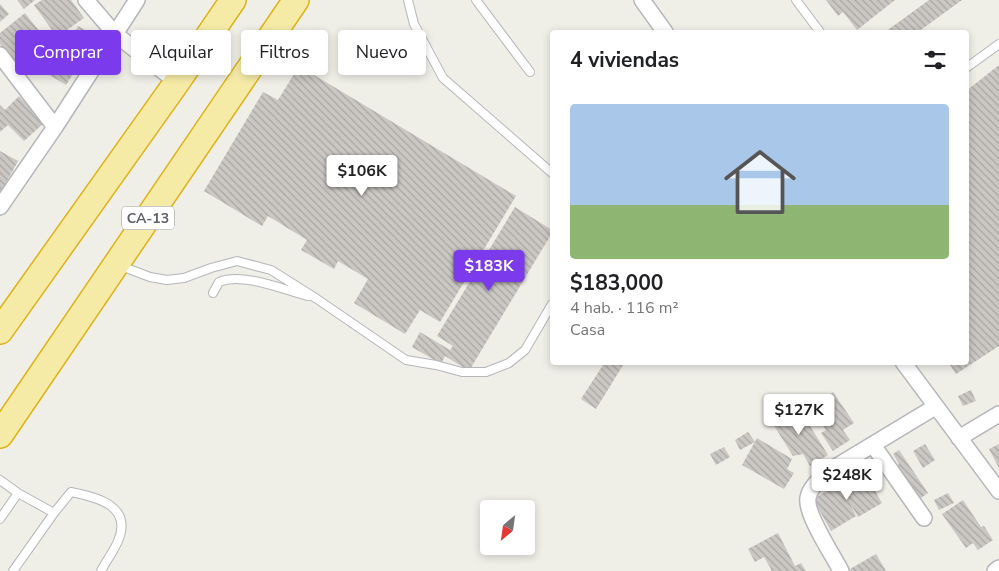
<!DOCTYPE html>
<html lang="es">
<head>
<meta charset="utf-8">
<style>
	body { margin:0; font-family:"Nunito Sans",sans-serif; background:#f6f6f6; color:#202124; height:100vh; display:flex; flex-direction:column; font-size:19px; white-space:nowrap }
	* { box-sizing:border-box; margin:0 }
	p { font-size:16px; color:#757577 }
	.icon { flex:none; width:28px; height:28px; fill:none; stroke:currentColor; stroke-width:2; stroke-linecap:round; stroke-linejoin:round }
	.map { position:relative; flex:1; overflow:hidden }
	.details { position:absolute; left:550px; top:30px; width:419px; height:335px; display:flex; flex-direction:column; background:#fff; border-radius:5px; box-shadow:0 2px 8px #0003 }
	.details>* { flex:none }
	.top-card { position:absolute; left:15px; top:30px; width:460px; height:45px; display:flex; gap:10px }
	.needle { width:32px; rotate:209deg }
	.controls { position:absolute; left:480px; top:500px; display:grid; gap:10px }
	.controls a { display:grid; place-items:center; width:55px; height:55px; border-radius:5px; background:#fff; box-shadow:0 2px 8px #0003; font-size:25px }
	.price { position:absolute; translate:-50% -42px; padding:0 11px; border-radius:5px; background:#fff; color:#222; font-size:16px; line-height:32px; filter:drop-shadow(0 1px 2px #0008) }
	.price::after { content:''; position:absolute; left:50%; top:30px; width:15px; height:11px; margin-left:-8px; background:inherit; clip-path:polygon(0 0,100% 0,50% 100%) }
	.price.current { background:#7c3aed; color:#fff }
	ul { padding:0; list-style:none }
	li { display:grid; align-content:center; gap:10px; height:265px; padding:0 20px }
	li span { display:grid; place-items:center; height:155px; border-radius:5px; color:#555 }
	li>.icon { margin-inline-start:auto }
	span .icon { width:90px; height:90px; fill:#fffc; stroke-width:1 }
	li b { font-size:21px }
	h2 { display:flex; justify-content:space-between; align-items:center; height:60px; padding:0 20px; font-size:21px }
	.chip { padding:0 18px; border-radius:5px; background:#fff; box-shadow:0 2px 8px #0003; font-size:18px; line-height:45px }
	.chip.current { background:#7c3aed; color:#fff }
	.map>svg:first-child { display:block }
	.building { fill:url(#building-back-hatch) }
	.lines { fill:none; stroke-linecap:round; stroke-linejoin:round }
	.service-casing { stroke:#b4b6ba; stroke-width:10 }
	.minor-casing { stroke:#b4b6ba; stroke-width:18 }
	.trunk-casing { stroke:#e0b116; stroke-width:28 }
	.service { stroke:#fff; stroke-width:8 }
	.minor { stroke:#fff; stroke-width:15 }
	.trunk { stroke:#f6eba6; stroke-width:25 }
	.labels { text-anchor:middle; stroke-width:4; stroke-linejoin:round; paint-order:stroke }
	.shield { fill:#fff; stroke:#8e9094; stroke-width:1 }
	.shield-label { font-size:14px; font-weight:bold; fill:#5e6166 }
</style>
</head>
<body>
<div class="map">
<svg width="999" height="571" viewBox="0 0 999 571">
	<defs>
		<pattern id="building-back-hatch" width="6" height="6" patternUnits="userSpaceOnUse" patternTransform="scale(1.25)"><rect width="6" height="6" fill="#cbc8c4"/><path d="M-1 5l2 2M0 0l6 6M5-1l2 2" fill="none" stroke="#a8a6a3"/></pattern>
	</defs>
	<rect width="100%" height="100%" fill="#efeee7"/>
	<path class="building" d="M17 0H35L24 9Z
		M42 0H71L84 18 57 37 34 5Z
		M826 0H895L857 30 843 12 838 16Z
		M929 0H962L918 32H885Z
		M0 4 9 14 0 22Z
		M25 13 55 51 25 75 0 44V33Z
		M78 26 95 36 81 62 63 53Z
		M55 52 78 66 66 85 43 71Z
		M999 65V346L956 374 948 362H966V91Z
		M299 66 516 196 440 322 420 310 405 334 354 303 368 279 338 261 334 269 301 250 307 240 268 216 262 226 204 191 263 92 278 100Z
		M19 96 44 123 24 141 8 125 0 132V105L5 110Z
		M0 151 18 161 1 192 0 191Z
		M515 207 552 230V233L469 371 445 356 441 364 412 347 420 332 450 350 453 346 437 336Z
		M605 362H625L596 409 581 399Z
		M971 390 976 401 963 406 958 396Z
		M833 392 854 423 843 430 850 440 833 451 821 433 826 430 811 407Z
		M797 405 828 455 810 466 803 454 793 456 771 421Z
		M748 432 755 442 740 450 735 440Z
		M757 438 792 459 787 469 794 473 784 489 742 465Z
		M925 444 935 460 923 468 913 451Z
		M999 444V468L989 449Z
		M724 447 730 457 716 465 710 454Z
		M899 450 928 493 915 502 892 469 899 464 893 454Z
		M863 470 882 503 858 517 850 503 856 516 831 531 813 499Z
		M948 493 954 503 939 510 934 500Z
		M963 500 981 527 984 526 993 540 978 550 973 543 966 548 942 514Z
		M778 533 795 566 801 563 806 571H772L764 557 755 562 748 549Z
		M876 554 886 571H851L850 569Z"/>
	<g class="lines">
		<g class="service-casing">
			<path id="service" d="M408 0 414 24 443 78 552 173
				M476 0 530 72
				M796 0 820 32
				M966 68 999 44
				M121 266 150 277 167 280 184 278 211 268 237 261 271 270 317 299 406 360 436 365 462 372H486L509 363 525 350 552 304
				M213 293 219 282C243 272 284 290 308 296
				M0 480 18 493 54 513 13 571
				M54 513 71 492C97 497 133 506 118 541 114 551 106 561 101 571
				M0 519 18 493"/>
		</g>
		<g class="minor-casing">
			<path id="minor" d="M86 0 115 34 177 82
				M642 0 665 32
				M0 55 55 127
				M0 207 55 127 137 0
				M903 362 999 491
				M959 438 999 414
				M873 445 924 518
				M841 571C833 555 805 514 808 498 810 486 821 479 829 471L935 407
				M995 571 999 568"/>
		</g>
		<g class="trunk-casing">
			<path id="trunk" d="M0 331 177 82 233 0
				M0 435 296 0"/>
		</g>
		<use href="#service" class="service"/>
		<use href="#minor" class="minor"/>
		<use href="#trunk" class="trunk"/>
	</g>
	<g class="labels">
		<rect class="shield" x="122" y="206.5" width="52" height="23" rx="4"/>
		<g class="shield-label">
			<text x="148" y="223">CA-13</text>
		</g>
	</g>
</svg>
<div class="controls">
<a><svg class="needle" viewBox="-14 -14 28 28"><path d="M0-13l5 13h-10z" fill="#e53935"/><path d="M0 13l5-13h-10z" fill="#757577"/></svg></a>
</div>
<b class="price" style="left:362px;top:197px">$106K</b>
<b class="price current" style="left:489px;top:292px">$183K</b>
<b class="price" style="left:799px;top:436px">$127K</b>
<b class="price" style="left:847px;top:501px">$248K</b>
<div class="top-card">
<a class="chip current">Comprar</a>
<a class="chip">Alquilar</a>
<a class="chip">Filtros</a>
<a class="chip">Nuevo</a>
</div>
<section class="details">
<h2>4 viviendas<svg class="icon" aria-label="filters" viewBox="0 0 24 24"><path d="M4 7h16M4 17h16"/><circle cx="9" cy="7" r="2"/><circle cx="15" cy="17" r="2"/></svg></h2>
<ul>
<li><span style="background:linear-gradient(#a9c7e8 65%,#8fb573 0)"><svg class="icon" aria-label="home" viewBox="0 0 24 24"><path d="M3 11l9-7 9 7M6 9v11h12V9"/></svg></span><div><b>$183,000</b><p>4 hab. · 116 m²</p><p>Casa</p></div></li>
</ul>
</section>
</div>
</body>
</html>
